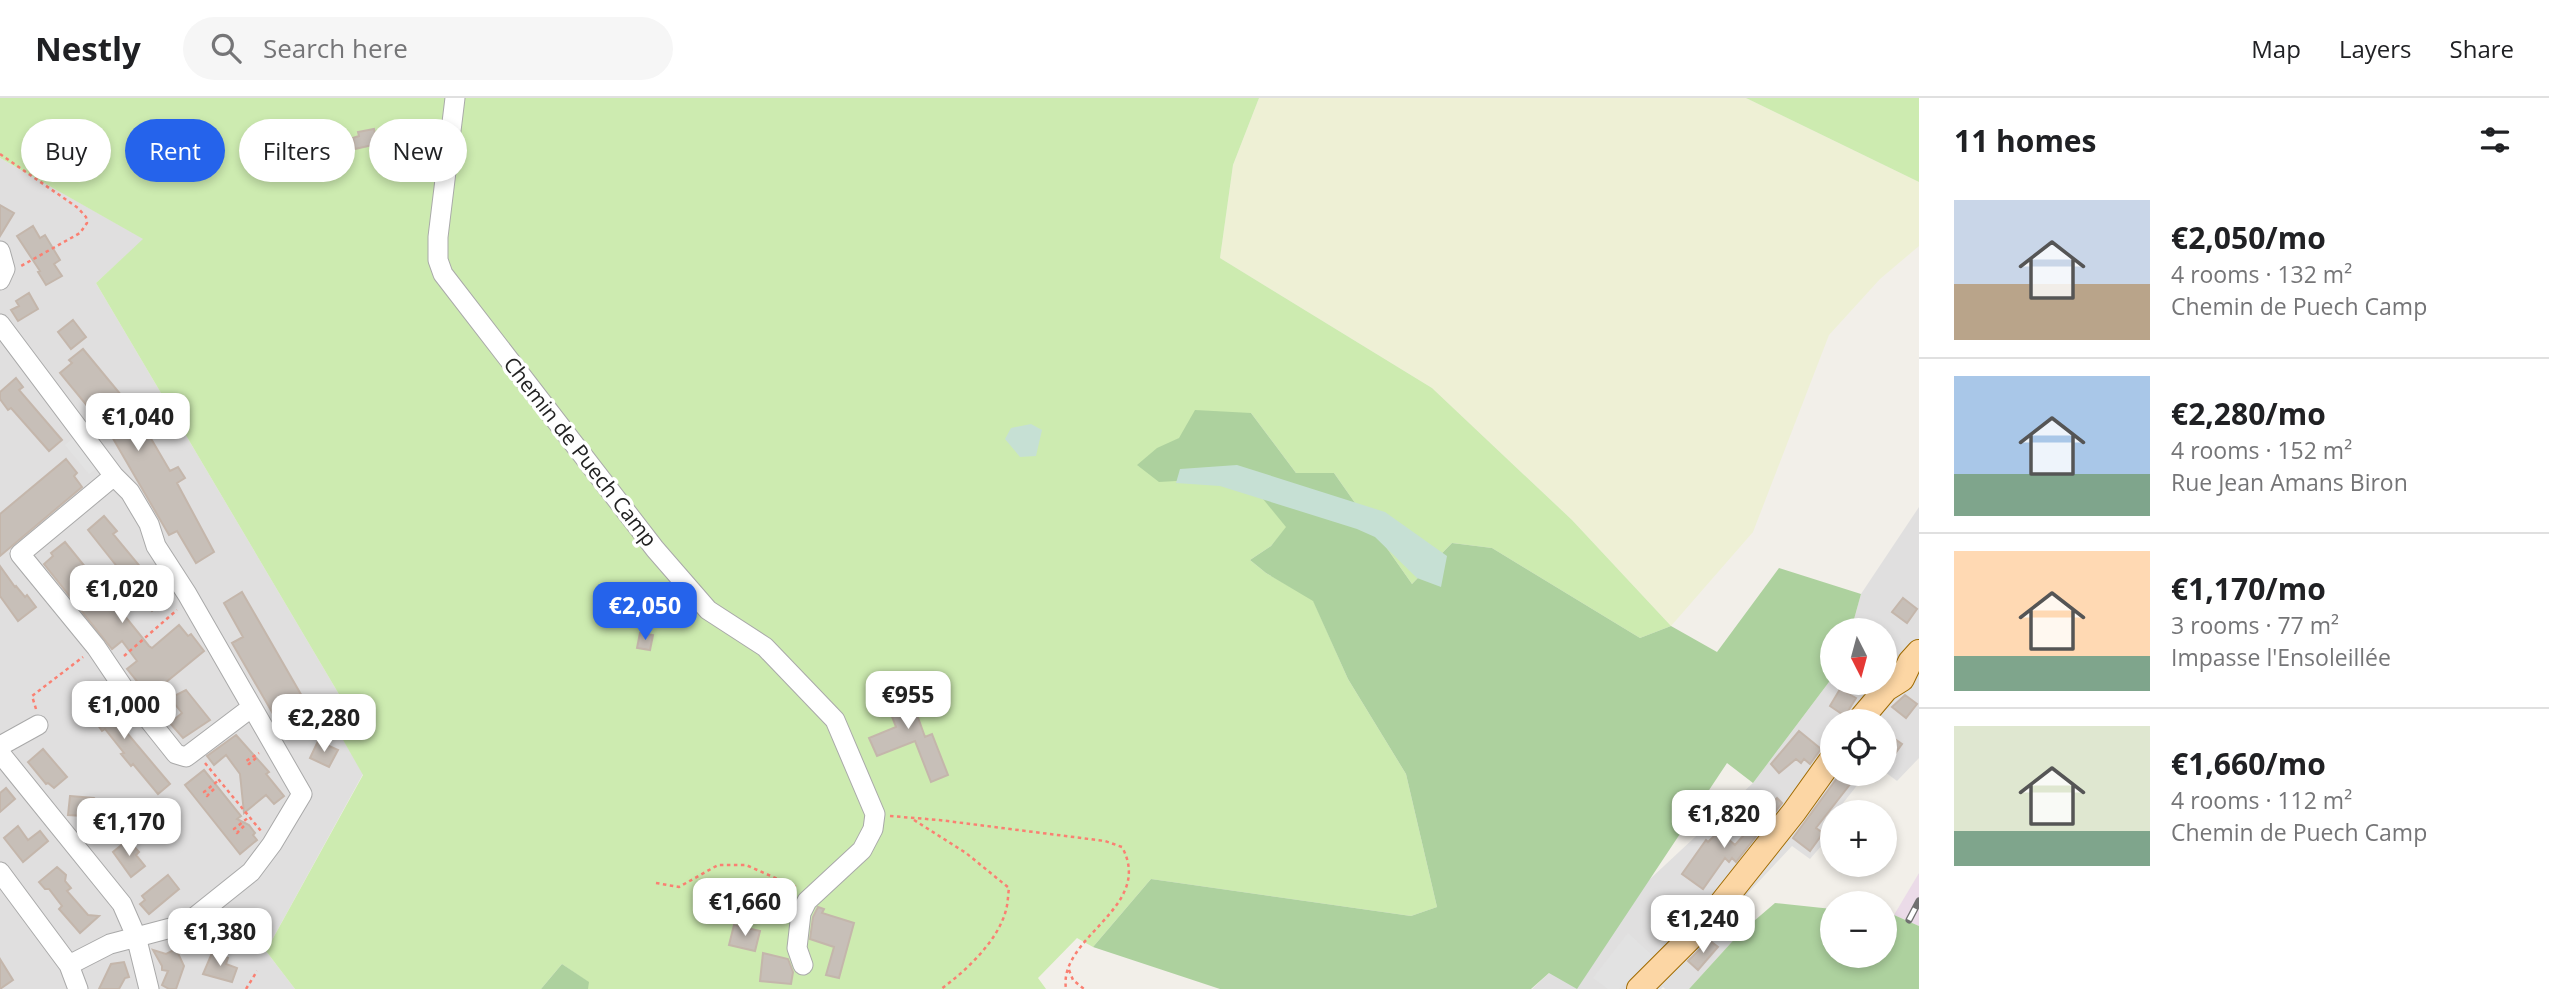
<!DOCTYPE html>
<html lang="en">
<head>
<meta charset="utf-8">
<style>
	body { margin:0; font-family:"Open Sans",sans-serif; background:#f6f6f6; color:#202124; height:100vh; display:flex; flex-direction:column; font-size:26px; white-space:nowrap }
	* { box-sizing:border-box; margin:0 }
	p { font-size:23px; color:#757577 }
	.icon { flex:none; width:38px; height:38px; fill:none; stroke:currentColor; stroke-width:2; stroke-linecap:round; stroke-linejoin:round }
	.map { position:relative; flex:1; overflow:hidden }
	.sheet { display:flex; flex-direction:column; background:#fff; width:630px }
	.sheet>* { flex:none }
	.top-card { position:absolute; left:21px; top:21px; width:665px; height:63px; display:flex; gap:14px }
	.needle { width:46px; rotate:174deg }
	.tools { position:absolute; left:1820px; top:520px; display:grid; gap:14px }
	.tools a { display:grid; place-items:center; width:77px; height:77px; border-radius:50%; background:#fff; box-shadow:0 4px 10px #0003; font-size:35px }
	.price { position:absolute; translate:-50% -60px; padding:0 16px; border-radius:14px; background:#fff; color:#222; font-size:23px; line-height:46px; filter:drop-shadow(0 2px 4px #0008) }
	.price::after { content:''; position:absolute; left:50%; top:42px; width:21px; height:16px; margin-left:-10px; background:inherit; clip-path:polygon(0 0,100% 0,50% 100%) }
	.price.active { background:#2563eb; color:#fff }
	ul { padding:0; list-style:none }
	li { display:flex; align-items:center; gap:21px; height:175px; padding:0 35px }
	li+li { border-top:2px solid #e0e0e0 }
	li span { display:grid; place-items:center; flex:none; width:196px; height:140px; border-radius:0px; color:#555 }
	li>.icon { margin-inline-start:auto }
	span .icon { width:84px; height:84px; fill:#fffc; stroke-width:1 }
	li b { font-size:30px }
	h2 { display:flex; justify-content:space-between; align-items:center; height:84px; padding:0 35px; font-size:30px }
	.pill { padding:0 24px; border-radius:32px; background:#fff; box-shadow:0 4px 10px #0003; font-size:24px; line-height:63px }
	.pill.active { background:#2563eb; color:#fff }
	header { display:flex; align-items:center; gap:42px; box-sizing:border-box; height:98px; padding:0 35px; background:#fff; border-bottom:2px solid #e0e0e0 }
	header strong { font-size:33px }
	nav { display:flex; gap:38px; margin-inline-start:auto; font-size:24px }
	.search { width:490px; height:63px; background:#f6f6f6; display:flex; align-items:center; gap:18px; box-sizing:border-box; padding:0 24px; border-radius:38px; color:#757577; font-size:26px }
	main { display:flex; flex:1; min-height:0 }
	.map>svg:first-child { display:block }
	.residential { fill:#e0dfdf }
	.industrial { fill:#ebdbe8 }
	.farmland { fill:#eef0d5 }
	.grass { fill:#cdebb0 }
	.forest { fill:#add19e }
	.wetland { fill:#c6e0d4 }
	.parking { fill:#e2e2e2 }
	.building { fill:#c7bfb8; stroke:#c4b6ab; stroke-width:2 }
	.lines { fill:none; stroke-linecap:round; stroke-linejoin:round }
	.minor-casing { stroke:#a9a9a9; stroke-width:21 }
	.major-casing { stroke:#a06b00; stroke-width:26 }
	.path { stroke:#fa8072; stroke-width:2.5; stroke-dasharray:3.5 3.5; stroke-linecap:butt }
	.minor { stroke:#fff; stroke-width:19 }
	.major { stroke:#fcd6a4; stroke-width:24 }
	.rail-casing { stroke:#707070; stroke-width:7 }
	.rail { stroke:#fff; stroke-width:4.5; stroke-dasharray:13; stroke-linecap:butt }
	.labels { text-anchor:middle; stroke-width:7; stroke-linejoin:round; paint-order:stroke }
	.street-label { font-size:21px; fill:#222; stroke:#fff }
</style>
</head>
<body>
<header>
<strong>Nestly</strong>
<div class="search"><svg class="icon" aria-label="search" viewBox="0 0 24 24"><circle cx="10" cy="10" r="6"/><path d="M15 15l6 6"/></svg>Search here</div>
<nav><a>Map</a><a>Layers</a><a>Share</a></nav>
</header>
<main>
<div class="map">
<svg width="1919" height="891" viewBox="0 0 1919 891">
	<rect width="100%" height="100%" fill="#f2efe9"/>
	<path class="residential" d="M0 60 144 141 96 185 340 598 323 606 363 676 266 853 295 891H0Z
		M1919 409V660L1897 683 1885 674V623H1832V676H1866L1836 714H1832V719L1824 729 1829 739 1810 761 1792 748 1723 822 1740 835 1689 891H1665L1663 889 1661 891H1532L1753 685 1832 580V584H1885V532H1851L1861 496Z"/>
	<path class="industrial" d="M1919 775V828L1894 817Z"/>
	<path class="farmland" d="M1259 0H1746L1919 84V148L1880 181 1829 237 1753 434 1671 528 1572 422 1432 290 1220 160 1233 67Z"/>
	<path class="grass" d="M0 0H1259L1233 67 1220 160 1432 290 1572 422 1671 528 1640 540 1492 450 1452 445 1412 486 1334 375H1296L1251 315C1212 329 1168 338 1138 368L1245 379 1287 429 1271 448 1250 462 1266 475 1313 502 1348 581 1406 676 1437 809 1411 818 1151 781 1093 849 1077 840 1038 880 1046 891H588V884L562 866 541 891H295L266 853 363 677 322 605 340 598 96 185 143 141 0 60Z
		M1746 0H1919V84Z"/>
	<path class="forest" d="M1195 312 1251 315 1296 375H1334L1412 486 1452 445 1492 450 1640 540 1671 528 1717 554 1779 470 1861 496 1851 532H1832V580L1753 685 1727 665 1577 891 1549 875 1531 891H1220L1093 849 1151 781 1411 818 1437 809 1406 676 1348 581 1313 503 1266 475 1250 462 1271 448 1286 429 1245 379 1159 384 1137 367 1157 350 1179 340Z
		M1775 805 1832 811V858H1885V816L1894 817 1919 828V891H1689L1740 835Z
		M562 866 589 884 588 891H541Z"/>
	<path class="wetland" d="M1031 326 1042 332 1036 358 1020 359 1005 341 1011 330Z
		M1237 367 1385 414 1447 458 1441 489 1417 480 1375 439 1357 431 1220 388 1176 385 1180 371Z"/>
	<path class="parking" d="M77 337 100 368 89 376 65 347Z
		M1628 835 1654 859 1619 891H1608L1593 880Z"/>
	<path class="building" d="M374 31 377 46 355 51 353 40 359 38 358 34Z
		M382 49H394V55L411 56V73L382 71Z
		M0 107 14 115 0 138Z
		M33 128 40 140 45 137 60 162 54 166 62 178 46 187 38 174 40 173 17 138Z
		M29 195 38 211 18 223 11 212 19 208 16 203Z
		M73 222 86 239 71 251 58 234Z
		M83 251 136 315 170 373 178 369 185 380 177 385 214 454 196 465 177 433 169 437 104 325 102 326 60 275 72 265 69 262Z
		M16 280 23 289 19 292 62 342 49 353 11 310 8 312 0 301V294Z
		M66 361 77 375 74 378 82 389 0 458V416Z
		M104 418 117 433 113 436 167 501 152 513 128 487 130 485 88 432Z
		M65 444 149 548 152 550 179 527 188 538 191 536 204 553 149 598 127 571 137 563 122 543 112 551 44 466 53 458 51 455Z
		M0 468 15 489 16 488 25 499 27 497 36 509 18 523 0 498Z
		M242 494 318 626 303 635 301 632 287 640 232 545 243 539 224 505Z
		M622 498 639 501 635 523 602 518 605 502 621 504Z
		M1903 500 1917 511 1907 525 1892 514Z
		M640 535 653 537 650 552 637 550Z
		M894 581 897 589 906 586 925 639 932 636 948 677 931 684 915 643 877 658 869 640 896 629 880 588Z
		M96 591 109 607 106 610 170 686 158 696 133 666 131 668 121 656 124 655 105 631 102 633 81 603Z
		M1840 591 1856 600 1845 618 1830 608Z
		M186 592 210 622 183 640 170 625 182 615 170 600Z
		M1905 597 1917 606 1906 620 1892 609Z
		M1799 633 1821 651 1810 666 1804 661 1801 665 1796 661 1779 675 1771 666Z
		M236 637 269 674 266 676 284 698 274 706 266 697 244 715 240 676 226 657 214 667 207 658Z
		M1892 639 1902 646 1885 670V649Z
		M318 643 338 652 329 669 310 660Z
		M43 651 67 679 54 690 48 685 46 686 28 664Z
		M204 672 241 718 237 721 249 727 255 735 253 737 257 742 240 756 185 687Z
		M1840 676H1858L1816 730 1823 735 1810 753 1793 740Z
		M6 690 15 701 0 714V695Z
		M70 698 94 700 115 721 102 731 93 720 89 724 84 718 68 717Z
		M1777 700 1782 705 1736 764 1732 760 1729 764 1725 760 1703 791 1682 776 1706 742 1708 744 1719 733 1735 747Z
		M18 728 28 742 40 733 48 743 23 764 4 740Z
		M125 744 131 745 139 754 136 757 145 768 131 779 113 754Z
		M57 769 66 777 65 783 71 790 67 793 88 817 99 818 80 835 59 811 62 808 49 791H45L39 784Z
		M168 777 179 791 149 816 140 806 145 802 142 798Z
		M818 809 824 811 822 815 854 825 839 880 826 877 834 849 810 841 813 819Z
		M734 827 760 833 755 853 729 847Z
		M1709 842 1718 849 1698 872 1688 863Z
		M176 851 184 868 176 891H169L162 887 168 873 162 872V868L153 852 166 856Z
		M212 855 228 860 226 866 237 870 232 884 203 876Z
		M763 855 788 861 793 874 791 886 760 883Z
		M0 861 13 882 0 891Z
		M124 864 129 879 125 880 119 891H99L111 866Z"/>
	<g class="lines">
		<g class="minor-casing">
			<path id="minor" d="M455 0 438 139V162L443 176 655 451 708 512 765 549 835 622 875 716 873 731 862 752 807 803 801 815 797 850 803 867
				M0 153 5 171 0 182
				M0 226 114 378 130 394 149 426 156 448 187 496 302 696 272 746 251 774 186 826 110 846 69 867
				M114 378 20 456 96 549 125 592 176 656 186 659 252 609
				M0 648 38 627
				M0 655 122 806 136 838 149 891
				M0 774 69 867 78 891"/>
		</g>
		<g class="major-casing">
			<path id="major" d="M1859 623 1886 591 1902 581 1910 564 1919 554
				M1639 891 1709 821 1794 714 1832 661"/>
		</g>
		<path class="path" d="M0 56 78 110 86 119 87 125 80 135 21 168
			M124 558 177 512
			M36 611 32 598 83 559
			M256 660 249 666 246 663 259 655
			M205 665 261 733
			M214 691 207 698 204 694 219 682
			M890 718 939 722 1105 743 1122 749C1155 810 1058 838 1066 891
			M914 722 966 755 1009 790C1008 797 1008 805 1006 812 998 843 966 873 941 891
			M244 728 237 735 234 731 249 719
			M656 785 679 789 718 767H746L798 790
			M1069 872 1073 882 1084 891
			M246 891 257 873"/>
		<use href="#minor" class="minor"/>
		<use href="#major" class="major"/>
		<g class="rail-casing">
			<path id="rail" d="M1909 822 1919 803"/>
		</g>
		<use href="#rail" class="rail"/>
	</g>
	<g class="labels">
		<g class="street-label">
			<text transform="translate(580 354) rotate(52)" y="7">Chemin de Puech Camp</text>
		</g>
	</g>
</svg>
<div class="tools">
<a><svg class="needle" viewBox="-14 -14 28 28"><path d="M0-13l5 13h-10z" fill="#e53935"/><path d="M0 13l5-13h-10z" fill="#757577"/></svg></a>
<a><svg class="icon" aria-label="locate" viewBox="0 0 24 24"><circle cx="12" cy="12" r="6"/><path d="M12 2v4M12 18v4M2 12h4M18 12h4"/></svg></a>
<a>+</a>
<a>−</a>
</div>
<b class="price" style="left:138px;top:355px">€1,040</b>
<b class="price" style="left:122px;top:527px">€1,020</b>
<b class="price active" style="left:645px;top:544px">€2,050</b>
<b class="price" style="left:908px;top:633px">€955</b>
<b class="price" style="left:124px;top:643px">€1,000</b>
<b class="price" style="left:324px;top:656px">€2,280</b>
<b class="price" style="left:1724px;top:752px">€1,820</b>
<b class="price" style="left:129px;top:760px">€1,170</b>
<b class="price" style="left:745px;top:840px">€1,660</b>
<b class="price" style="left:1703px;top:857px">€1,240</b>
<b class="price" style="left:220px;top:870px">€1,380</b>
<div class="top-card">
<a class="pill">Buy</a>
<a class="pill active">Rent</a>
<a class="pill">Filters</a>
<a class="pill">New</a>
</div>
</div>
<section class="sheet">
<h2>11 homes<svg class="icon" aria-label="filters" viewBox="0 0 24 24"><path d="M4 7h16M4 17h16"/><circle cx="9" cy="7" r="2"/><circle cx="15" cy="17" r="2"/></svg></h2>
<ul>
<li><span style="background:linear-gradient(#c9d6e8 60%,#b9a48a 0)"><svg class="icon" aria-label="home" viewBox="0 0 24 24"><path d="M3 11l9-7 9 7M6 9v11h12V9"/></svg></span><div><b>€2,050/mo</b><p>4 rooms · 132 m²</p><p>Chemin de Puech Camp</p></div></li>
<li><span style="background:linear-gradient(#a9c7e8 70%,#7fa58c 0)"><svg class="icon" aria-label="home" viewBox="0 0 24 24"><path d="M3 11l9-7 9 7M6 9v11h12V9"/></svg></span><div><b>€2,280/mo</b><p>4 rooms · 152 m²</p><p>Rue Jean Amans Biron</p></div></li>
<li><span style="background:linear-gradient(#ffd9b3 75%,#7fa58c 0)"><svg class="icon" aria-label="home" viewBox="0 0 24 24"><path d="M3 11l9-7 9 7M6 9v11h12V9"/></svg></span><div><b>€1,170/mo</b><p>3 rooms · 77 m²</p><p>Impasse l'Ensoleillée</p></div></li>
<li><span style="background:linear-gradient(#dfe7d0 75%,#7fa58c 0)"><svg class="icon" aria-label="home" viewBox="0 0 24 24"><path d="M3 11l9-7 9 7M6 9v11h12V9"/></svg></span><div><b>€1,660/mo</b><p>4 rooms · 112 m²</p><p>Chemin de Puech Camp</p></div></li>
</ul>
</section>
</main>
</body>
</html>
